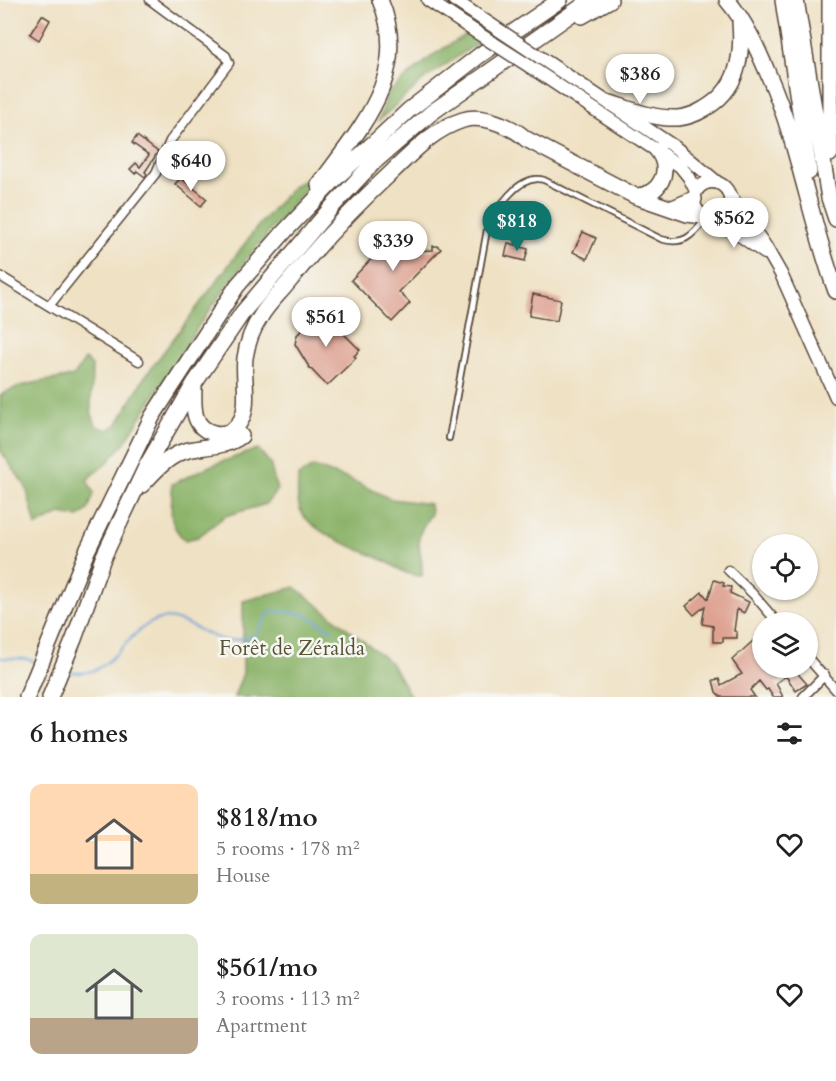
<!DOCTYPE html>
<html lang="en">
<head>
<meta charset="utf-8">
<style>
	body { margin:0; font-family:Cardo,serif; background:#f2f2f2; color:#222; height:100vh; display:flex; flex-direction:column; font-size:22px; white-space:nowrap }
	* { box-sizing:border-box; margin:0 }
	p { font-size:20px; color:#767676 }
	.icon { flex:none; width:33px; height:33px; fill:none; stroke:currentColor; stroke-width:2; stroke-linecap:round; stroke-linejoin:round }
	.map { position:relative; height:697px; overflow:hidden }
	.drawer { display:flex; flex-direction:column; background:#fff; flex:1 }
	.drawer>* { flex:none }
	.fabs { position:absolute; left:752px; top:534px; display:grid; gap:12px }
	.fabs a { display:grid; place-items:center; width:66px; height:66px; border-radius:50%; background:#fff; box-shadow:0 2px 4px #0004; font-size:30px }
	.price { position:absolute; translate:-50% -51px; padding:0 14px; border-radius:21px; background:#fff; color:#222; font-size:20px; line-height:39px; filter:drop-shadow(0 2px 3px #0008) }
	.price::after { content:''; position:absolute; left:50%; top:36px; width:18px; height:14px; margin-left:-9px; background:inherit; clip-path:polygon(0 0,100% 0,50% 100%) }
	.price.current { background:#0f766e; color:#fff }
	ul { padding:0; list-style:none }
	li { display:flex; align-items:center; gap:18px; height:150px; padding:0 30px }
	li span { display:grid; place-items:center; flex:none; width:168px; height:120px; border-radius:12px; color:#555 }
	li>.icon { margin-inline-start:auto }
	span .icon { width:72px; height:72px; fill:#fffc; stroke-width:1 }
	li b { font-size:26px }
	h2 { display:flex; justify-content:space-between; align-items:center; height:72px; padding:0 30px; font-size:26px }
	.map>svg:first-child { display:block }
	.forest { fill:#8ab268; stroke:#626e43; stroke-width:1.5 }
	.lines { fill:none; stroke-linecap:round; stroke-linejoin:round }
	.stream { stroke:#6ca1d9; stroke-width:2 }
	.building { fill:#dea292 }
	.lane-casing { stroke:#564537; stroke-width:8 }
	.street-casing { stroke:#564537; stroke-width:11 }
	.secondary-casing { stroke:#564537; stroke-width:15 }
	.highway-casing { stroke:#564537; stroke-width:18 }
	.lane { stroke:#fff; stroke-width:4.5 }
	.street { stroke:#fff; stroke-width:8 }
	.secondary { stroke:#fff; stroke-width:12 }
	.highway { stroke:#fff; stroke-width:15 }
	.secondary-bridge-casing { stroke:#564537; stroke-width:15; stroke-linecap:butt }
	.secondary-bridge { stroke:#fff; stroke-width:12 }
	.labels { text-anchor:middle; stroke-width:5; stroke-linejoin:round; paint-order:stroke }
	.park-label { font-size:21px; fill:#585334; stroke:#f6f6f2 }
</style>
</head>
<body>
<div class="map">
<svg width="836" height="697" viewBox="0 0 836 697">
	<rect width="100%" height="100%" fill="#f6f6f2"/>
	<filter id="ink" filterUnits="userSpaceOnUse"><feTurbulence type="fractalNoise" baseFrequency=".0167" numOctaves="2"/><feDisplacementMap in="SourceGraphic" scale="12" xChannelSelector="R" yChannelSelector="G"/><feConvolveMatrix kernelMatrix="1 2 1 2 8 2 1 2 1" color-interpolation-filters="sRGB"/></filter>
	<filter id="wash" filterUnits="userSpaceOnUse"><feTurbulence type="fractalNoise" baseFrequency=".008" numOctaves="4" result="noise"/><feDisplacementMap in="SourceGraphic" scale="24" xChannelSelector="R" yChannelSelector="G"/><feGaussianBlur stdDeviation="1.35" result="paint"/><feColorMatrix in="noise" values="0 0 0 0 0 0 0 0 0 0 0 0 0 0 0 0 0 1.4 0 .05"/><feComposite in="paint" operator="in"/></filter>
	<g filter="url(#wash)">
		<rect width="100%" height="100%" fill="#efe1c3"/>
		<path class="forest" d="M468 33 482 40 425 79 379 120 388 93 433 55Z
			M324 168 248 257 197 328 125 442 109 461 87 480 94 493 88 510 78 517 60 514 36 526 26 487 0 450V396C15 383 54 380 74 376L85 359 92 366 91 411 96 426 108 430 117 425 144 378 258 226 293 186Z
			M258 449 270 463 277 490 266 504 225 516 198 537 185 540C165 522 173 508 172 484L210 466Z
			M313 467 349 479 391 499 430 504 431 514C409 544 424 545 422 576 406 576 397 567 383 560 361 549 310 534 300 509 296 498 298 486 298 476Z
			M295 587 391 663 411 697H234L243 673V601Z"/>
		<g class="lines">
			<path class="stream" d="M0 658 27 659 36 662
				M67 671C112 684 123 629 160 619 181 614 203 636 225 640 234 641 244 638 253 637L270 612C300 610 308 615 333 631"/>
		</g>
		<g id="blocks">
			<path class="building" d="M42 15 50 20 39 40 30 34Z
				M137 136 158 152 145 172 147 174 145 177 137 171 135 174 130 169 136 163 140 167 149 155 132 143Z
				M181 178 207 199 201 206 175 184Z
				M405 224 415 233 416 251 433 250V246H437L441 249 399 292 410 303 392 322 351 280Z
				M583 232 596 238 587 259 573 252Z
				M516 242 522 244 521 247 528 249 525 261 505 256 508 243 516 245Z
				M533 294 561 300 557 321 529 316Z
				M321 311 360 350 354 356 356 358 327 386 309 367 295 344 297 335Z
				M714 580 724 583 723 586 731 587 730 593 749 602 744 613 737 609 734 631 737 632V638H723V642H713V626L702 624 705 606 694 615 686 606 702 592 708 599Z
				M754 640 759 645 756 649 762 659V668H793L807 684 796 691 786 676 776 683 783 697H773L768 689 766 690 759 681 750 690 755 697H721L716 692 713 680 719 679 721 685 742 674 732 660Z"/>
		</g>
	</g>
	<g filter="url(#ink)">
		<use href="#blocks" fill-opacity="0" stroke="#564537" stroke-width="1.5"/>
		<g class="lines">
			<g class="lane-casing">
				<path id="lane" d="M449 438 487 230C495 210 519 173 544 180L661 239C683 246 692 236 705 220"/>
			</g>
			<g class="street-casing">
				<path id="street" d="M0 276 139 361
					M49 306 156 173 170 141 229 63 226 56 150 0
					M728 570 753 594 777 622
					M807 657 836 690
					M803 697 825 675"/>
			</g>
			<g class="secondary-casing">
				<path id="secondary" d="M428 0 476 32
					M454 0 490 24
					M541 58 676 148 718 183
					M529 66 680 166 689 177 696 191
					M694 200a18 18 0 1 1 36 0a18 18 0 1 1-36 0Z
					M730 195 765 246 781 274 836 397
					M711 218 741 236 765 253"/>
			</g>
			<g class="highway-casing">
				<path id="highway" d="M727 0C746 22 758 50 769 76 799 145 810 221 836 291
					M783 0 809 172
					M796 0 829 198 836 219
					M582 16 610 0
					M611 103C632 110 654 119 678 118 687 117 696 114 704 109 738 90 743 57 740 22
					M830 154V0
					M319 185C360 128 412 74 380 0
					M635 196C660 196 673 170 657 150
					M673 208 694 199
					M194 384C194 403 190 428 214 433 221 435 230 433 235 428 253 412 242 379 245 358 247 344 253 328 261 316 268 304 279 294 287 284 320 243 355 206 393 171 414 151 434 129 463 120 482 114 512 126 526 139L635 196 687 214 703 216
					M142 485C153 473 166 458 182 452 201 445 224 449 241 436
					M27 697 87 551 152 417 237 286 285 231 337 177 409 110 480 55 560 0
					M50 697 74 639 103 558 147 465 194 384 243 312 331 208 373 163 431 113 591 0"/>
			</g>
			<use href="#lane" class="lane"/>
			<use href="#street" class="street"/>
			<use href="#secondary" class="secondary"/>
			<use href="#highway" class="highway"/>
			<g class="secondary-bridge-casing">
				<path id="secondary-bridge" d="M490 24 541 58
					M476 32 529 66"/>
			</g>
			<use href="#secondary-bridge" class="secondary-bridge"/>
		</g>
	</g>
	<g class="labels">
		<g class="park-label">
			<text x="292" y="655">Forêt de Zéralda</text>
		</g>
	</g>
</svg>
<div class="fabs">
<a><svg class="icon" aria-label="locate" viewBox="0 0 24 24"><circle cx="12" cy="12" r="6"/><path d="M12 2v4M12 18v4M2 12h4M18 12h4"/></svg></a>
<a><svg class="icon" aria-label="layers" viewBox="0 0 24 24"><path d="M12 4l9 5-9 5-9-5zM3 14l9 5 9-5"/></svg></a>
</div>
<b class="price" style="left:640px;top:105px">$386</b>
<b class="price" style="left:191px;top:192px">$640</b>
<b class="price" style="left:734px;top:249px">$562</b>
<b class="price current" style="left:517px;top:252px">$818</b>
<b class="price" style="left:393px;top:272px">$339</b>
<b class="price" style="left:326px;top:348px">$561</b>
</div>
<section class="drawer">
<h2>6 homes<svg class="icon" aria-label="filters" viewBox="0 0 24 24"><path d="M4 7h16M4 17h16"/><circle cx="9" cy="7" r="2"/><circle cx="15" cy="17" r="2"/></svg></h2>
<ul>
<li><span style="background:linear-gradient(#ffd9b3 75%,#c2b280 0)"><svg class="icon" aria-label="home" viewBox="0 0 24 24"><path d="M3 11l9-7 9 7M6 9v11h12V9"/></svg></span><div><b>$818/mo</b><p>5 rooms · 178 m²</p><p>House</p></div><svg class="icon" aria-label="heart" viewBox="0 0 24 24"><path d="M12 20l-8-8c-3-5 5-10 8-4 3-6 11-1 8 4z"/></svg></li>
<li><span style="background:linear-gradient(#dfe7d0 70%,#b9a48a 0)"><svg class="icon" aria-label="home" viewBox="0 0 24 24"><path d="M3 11l9-7 9 7M6 9v11h12V9"/></svg></span><div><b>$561/mo</b><p>3 rooms · 113 m²</p><p>Apartment</p></div><svg class="icon" aria-label="heart" viewBox="0 0 24 24"><path d="M12 20l-8-8c-3-5 5-10 8-4 3-6 11-1 8 4z"/></svg></li>
</ul>
</section>
</body>
</html>
